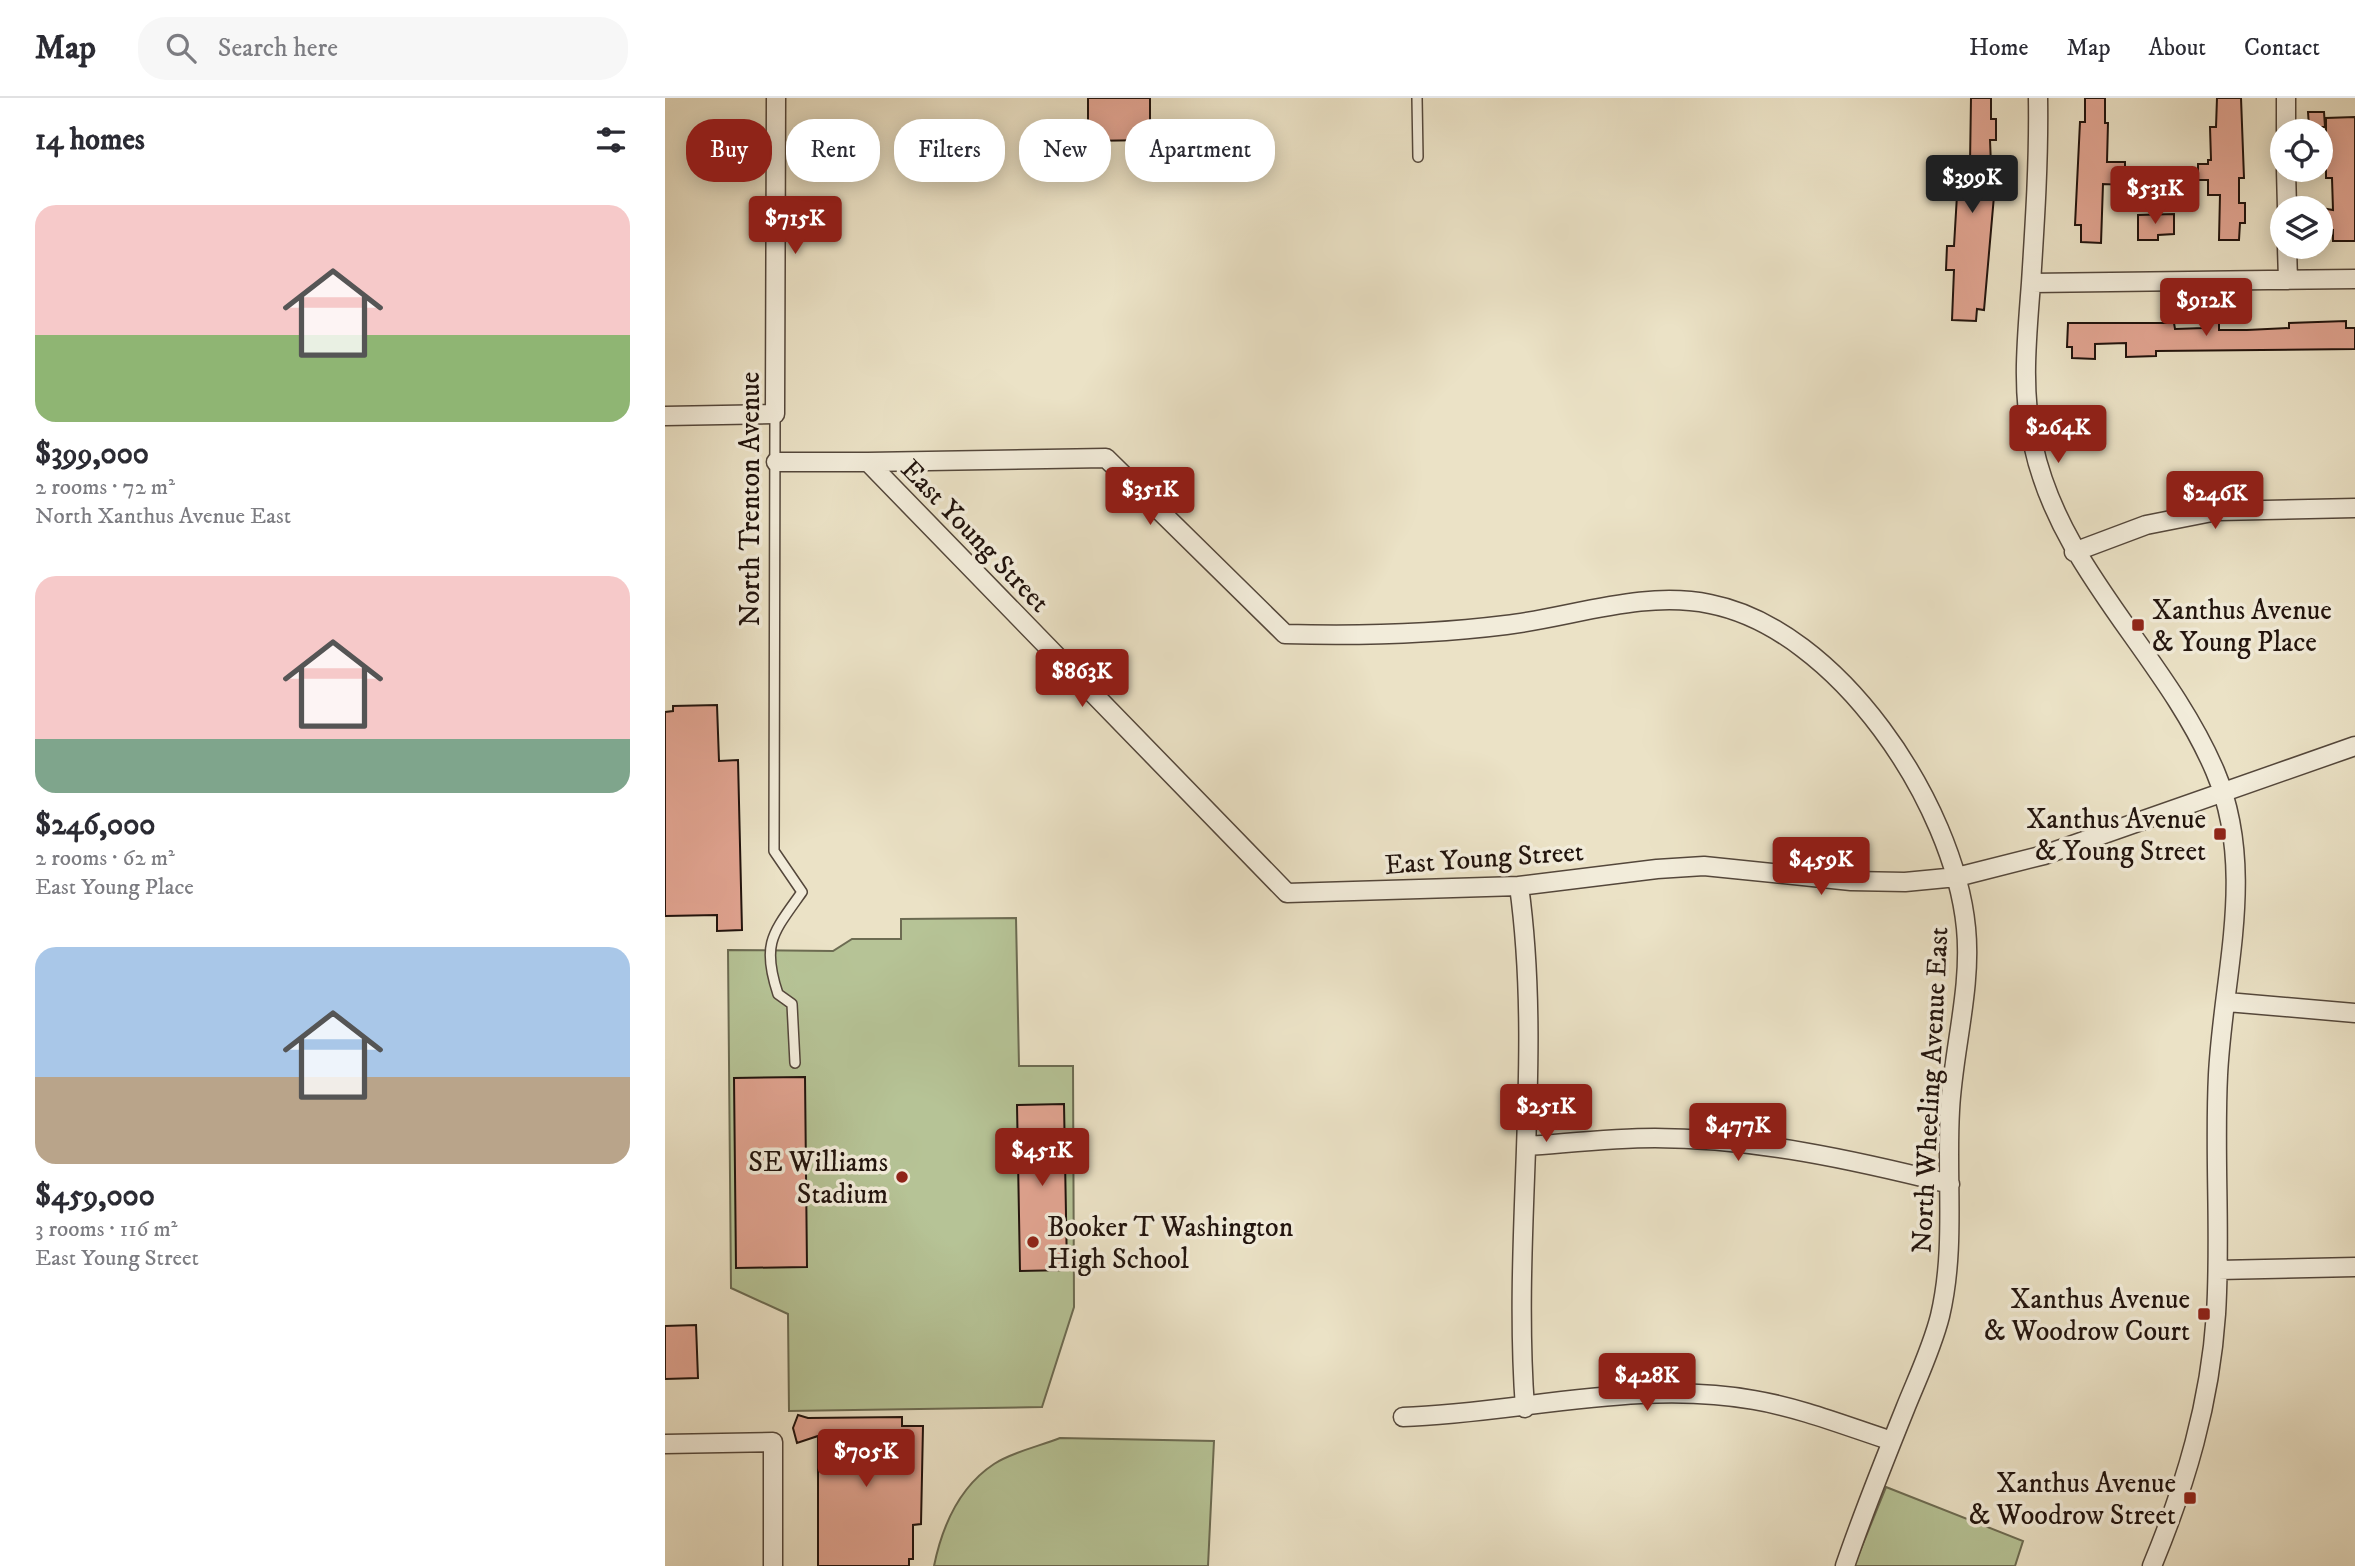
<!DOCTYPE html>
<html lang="en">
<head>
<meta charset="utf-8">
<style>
	body { margin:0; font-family:"IM FELL DW Pica",serif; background:#f7f7f7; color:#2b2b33; height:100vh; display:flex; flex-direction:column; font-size:26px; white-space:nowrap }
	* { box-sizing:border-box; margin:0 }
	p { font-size:23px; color:#7c7c81 }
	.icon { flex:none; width:38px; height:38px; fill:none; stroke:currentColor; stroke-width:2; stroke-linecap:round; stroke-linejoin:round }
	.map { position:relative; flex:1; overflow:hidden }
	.sheet { display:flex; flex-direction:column; background:#fff; width:665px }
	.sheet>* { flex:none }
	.top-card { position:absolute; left:21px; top:21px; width:665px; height:63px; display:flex; gap:14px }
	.controls { position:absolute; left:1605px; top:21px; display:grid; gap:14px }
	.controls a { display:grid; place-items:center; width:63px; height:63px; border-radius:50%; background:#fff; box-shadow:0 4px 18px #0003; font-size:35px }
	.price { position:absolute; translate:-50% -60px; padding:0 16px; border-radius:7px; background:#8f2418; color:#fff; font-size:23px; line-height:46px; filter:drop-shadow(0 2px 4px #0008) }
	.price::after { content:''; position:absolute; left:50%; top:42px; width:21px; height:16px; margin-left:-10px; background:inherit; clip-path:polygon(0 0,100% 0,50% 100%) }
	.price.current { background:#222; color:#fff }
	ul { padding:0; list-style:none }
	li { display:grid; align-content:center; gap:14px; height:371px; padding:0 35px }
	li span { display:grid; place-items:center; height:217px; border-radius:21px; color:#555 }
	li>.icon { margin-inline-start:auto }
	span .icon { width:126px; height:126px; fill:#fffc; stroke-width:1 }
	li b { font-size:30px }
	h2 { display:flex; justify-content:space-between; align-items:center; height:84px; padding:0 35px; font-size:30px }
	.pill { padding:0 24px; border-radius:28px; background:#fff; box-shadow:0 4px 18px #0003; font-size:24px; line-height:63px }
	.pill.current { background:#8f2418; color:#fff }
	header { display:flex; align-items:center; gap:42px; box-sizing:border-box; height:98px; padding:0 35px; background:#fff; border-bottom:2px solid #e1e1e2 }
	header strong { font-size:33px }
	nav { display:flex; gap:38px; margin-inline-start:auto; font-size:24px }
	.search { width:490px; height:63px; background:#f7f7f7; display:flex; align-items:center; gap:18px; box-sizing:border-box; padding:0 24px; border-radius:28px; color:#7c7c81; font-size:26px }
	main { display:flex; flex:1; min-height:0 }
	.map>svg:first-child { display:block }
	.green { fill:#b6c396; stroke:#6c6b52; stroke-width:2 }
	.building { fill:#e1a491; stroke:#21130d; stroke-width:2 }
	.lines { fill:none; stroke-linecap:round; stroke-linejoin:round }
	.lane-casing { stroke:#54473b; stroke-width:12 }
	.street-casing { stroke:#54473b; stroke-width:21 }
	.lane { stroke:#f2ecda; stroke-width:9 }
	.street { stroke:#f2ecda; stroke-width:18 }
	.poi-dot { fill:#8f2418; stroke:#f2ecda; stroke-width:2.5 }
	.labels { text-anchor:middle; stroke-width:7; stroke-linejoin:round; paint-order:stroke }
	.street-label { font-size:28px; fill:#21130d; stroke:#f2ecda }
	.poi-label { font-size:28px; fill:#21130d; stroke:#f2ecda; text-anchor:end }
</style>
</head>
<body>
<header>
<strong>Map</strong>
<div class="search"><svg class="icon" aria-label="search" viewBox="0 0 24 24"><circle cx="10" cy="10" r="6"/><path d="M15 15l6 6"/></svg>Search here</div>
<nav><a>Home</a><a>Map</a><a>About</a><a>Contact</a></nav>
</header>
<main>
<section class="sheet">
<h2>14 homes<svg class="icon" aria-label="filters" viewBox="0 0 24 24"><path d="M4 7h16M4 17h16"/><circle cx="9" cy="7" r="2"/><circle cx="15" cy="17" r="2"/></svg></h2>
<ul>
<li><span style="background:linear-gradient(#f6c9c9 60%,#8fb573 0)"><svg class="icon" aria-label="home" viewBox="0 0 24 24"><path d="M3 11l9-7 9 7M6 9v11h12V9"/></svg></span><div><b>$399,000</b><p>2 rooms · 72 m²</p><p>North Xanthus Avenue East</p></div></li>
<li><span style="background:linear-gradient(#f6c9c9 75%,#7fa58c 0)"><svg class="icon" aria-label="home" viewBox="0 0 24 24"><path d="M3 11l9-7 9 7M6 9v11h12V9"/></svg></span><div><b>$246,000</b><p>2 rooms · 62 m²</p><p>East Young Place</p></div></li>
<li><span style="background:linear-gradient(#a9c7e8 60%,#b9a48a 0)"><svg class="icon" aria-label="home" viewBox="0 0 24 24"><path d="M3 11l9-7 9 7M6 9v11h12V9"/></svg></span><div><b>$459,000</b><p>3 rooms · 116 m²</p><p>East Young Street</p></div></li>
</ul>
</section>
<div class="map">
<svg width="1690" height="1468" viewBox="0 0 1690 1468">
	<rect width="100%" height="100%" fill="#ebe2c6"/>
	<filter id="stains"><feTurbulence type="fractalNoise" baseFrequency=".00286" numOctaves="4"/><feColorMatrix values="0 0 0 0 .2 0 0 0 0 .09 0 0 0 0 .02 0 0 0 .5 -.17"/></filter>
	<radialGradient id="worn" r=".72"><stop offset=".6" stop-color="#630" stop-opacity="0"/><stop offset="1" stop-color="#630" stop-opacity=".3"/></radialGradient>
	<path class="green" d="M351 820 354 968H408L409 1209 377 1309 124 1313 123 1216 66 1190 63 852 168 853 187 841H236V821Z
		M395 1340 549 1343 543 1468H269C277 1429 294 1389 329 1366 347 1354 375 1348 395 1340Z
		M1221 1389 1358 1443 1350 1468H1189Z"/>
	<path class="building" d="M423 0H485V42L423 43Z
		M1306 0H1326V21H1331V42H1325L1326 67H1329V98L1319 212 1312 211 1311 223 1287 222 1289 172H1281L1282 148H1289L1292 97H1278V66H1305Z
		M1420 0H1440V25H1443L1442 64H1460V87L1438 86 1436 145 1416 144V127H1410L1415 24H1420Z
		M1552 0H1576L1579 80H1574V105H1580V125H1575L1574 142H1554L1555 97H1543V82H1533V66H1543V62H1546L1545 29H1551Z
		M1643 14H1659L1660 29H1644Z
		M1690 19V143H1668V132H1662V111L1668 112 1667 80H1661V20Z
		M1509 116V136L1493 137V142H1473V117Z
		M1681 223V230H1690V251L1491 253V258L1461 259V245L1430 246V261L1407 260V249H1402L1403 225H1509L1510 231 1539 230V224L1554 225V232H1582L1624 230V225Z
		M52 607 54 663 73 662 77 832 52 833V817L0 818V614L8 613V608Z
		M140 979 142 1169 71 1170 69 980Z
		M399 1006 402 1172 355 1173 352 1007Z
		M31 1227 33 1280 0 1281V1228Z
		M133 1317 143 1320 237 1319V1328H258L256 1426 248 1427V1461H244V1468H153V1338L132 1345 128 1330Z"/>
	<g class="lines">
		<g class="lane-casing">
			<path id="lane" d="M752 0 753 59
				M110 316 109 753 137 794C108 835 96 845 113 896L127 906 130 965"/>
		</g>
		<g class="street-casing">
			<path id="street" d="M1373 0C1374 61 1370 123 1366 185 1362 239 1356 292 1368 346 1395 473 1500 556 1550 673 1592 772 1558 875 1553 977 1549 1057 1556 1136 1551 1216 1545 1305 1521 1386 1487 1468
				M1621 0V33
				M1621 72 1622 110
				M1622 149 1623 182
				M1366 185 1690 181
				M0 318 110 316 111 0
				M111 364H203L622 795 854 788 992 771 1039 768 1186 783 1240 784 1292 779 1379 757 1690 648
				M203 364 441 360 620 536C693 538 769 536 841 527 908 519 978 492 1045 506 1173 531 1289 706 1301 830 1307 890 1288 952 1285 1012 1281 1081 1291 1150 1275 1218 1267 1250 1252 1281 1240 1311 1219 1363 1198 1415 1180 1468
				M1409 454 1481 427 1552 413 1690 410
				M854 788C878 962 847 1135 860 1310
				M1562 904 1690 915
				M862 1048C904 1045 947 1040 990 1040 1089 1040 1189 1062 1285 1086
				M1553 1172 1690 1169
				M738 1319C854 1315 973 1281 1089 1302 1136 1310 1181 1328 1227 1343
				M0 1346 108 1344V1468"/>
		</g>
		<use href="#lane" class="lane"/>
		<use href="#street" class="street"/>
	</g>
	<g class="poi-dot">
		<rect x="1466" y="520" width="14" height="14" rx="3.5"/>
		<rect x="1548" y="729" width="14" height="14" rx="3.5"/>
		<circle cx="237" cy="1079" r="7"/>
		<circle cx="368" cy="1144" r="7"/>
		<rect x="1532" y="1209" width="14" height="14" rx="3.5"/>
		<rect x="1518" y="1393" width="14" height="14" rx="3.5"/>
	</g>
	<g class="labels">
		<g class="street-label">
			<text transform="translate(84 401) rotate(-90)" y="10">North Trenton Avenue</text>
			<text transform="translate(311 437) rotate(46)" y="10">East Young Street</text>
			<text transform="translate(819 759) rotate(-4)" y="10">East Young Street</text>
			<text transform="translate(1264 992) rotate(-87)" y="10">North Wheeling Avenue East</text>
		</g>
		<g class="poi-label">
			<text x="1487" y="521" text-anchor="start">Xanthus Avenue<tspan x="1487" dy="32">&amp; Young Place</tspan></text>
			<text x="1541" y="730">Xanthus Avenue<tspan x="1541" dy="32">&amp; Young Street</tspan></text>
			<text x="223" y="1073">SE Williams<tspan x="223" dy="32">Stadium</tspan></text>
			<text x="382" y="1138" text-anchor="start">Booker T Washington<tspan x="382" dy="32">High School</tspan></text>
			<text x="1525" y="1210">Xanthus Avenue<tspan x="1525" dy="32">&amp; Woodrow Court</tspan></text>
			<text x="1511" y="1394">Xanthus Avenue<tspan x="1511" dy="32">&amp; Woodrow Street</tspan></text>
		</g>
	</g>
	<rect width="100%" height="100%" filter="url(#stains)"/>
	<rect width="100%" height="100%" fill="url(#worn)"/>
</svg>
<div class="controls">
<a><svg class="icon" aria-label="locate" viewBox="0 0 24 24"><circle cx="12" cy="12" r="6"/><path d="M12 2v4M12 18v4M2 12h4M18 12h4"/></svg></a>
<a><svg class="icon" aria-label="layers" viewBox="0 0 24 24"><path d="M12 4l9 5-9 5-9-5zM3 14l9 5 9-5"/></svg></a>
</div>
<b class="price current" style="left:1307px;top:117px">$399K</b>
<b class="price" style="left:1490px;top:128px">$531K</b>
<b class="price" style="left:130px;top:158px">$715K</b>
<b class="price" style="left:1541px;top:240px">$912K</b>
<b class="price" style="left:1393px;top:367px">$264K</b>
<b class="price" style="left:485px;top:429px">$351K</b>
<b class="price" style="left:1550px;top:433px">$246K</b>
<b class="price" style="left:417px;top:611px">$863K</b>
<b class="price" style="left:1156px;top:799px">$459K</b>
<b class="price" style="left:881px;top:1046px">$251K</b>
<b class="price" style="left:1073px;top:1065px">$477K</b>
<b class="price" style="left:377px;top:1090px">$451K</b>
<b class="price" style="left:982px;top:1315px">$428K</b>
<b class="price" style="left:201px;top:1391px">$705K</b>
<div class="top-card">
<a class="pill current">Buy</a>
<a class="pill">Rent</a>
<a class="pill">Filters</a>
<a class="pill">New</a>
<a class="pill">Apartment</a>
</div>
</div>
</main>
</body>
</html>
